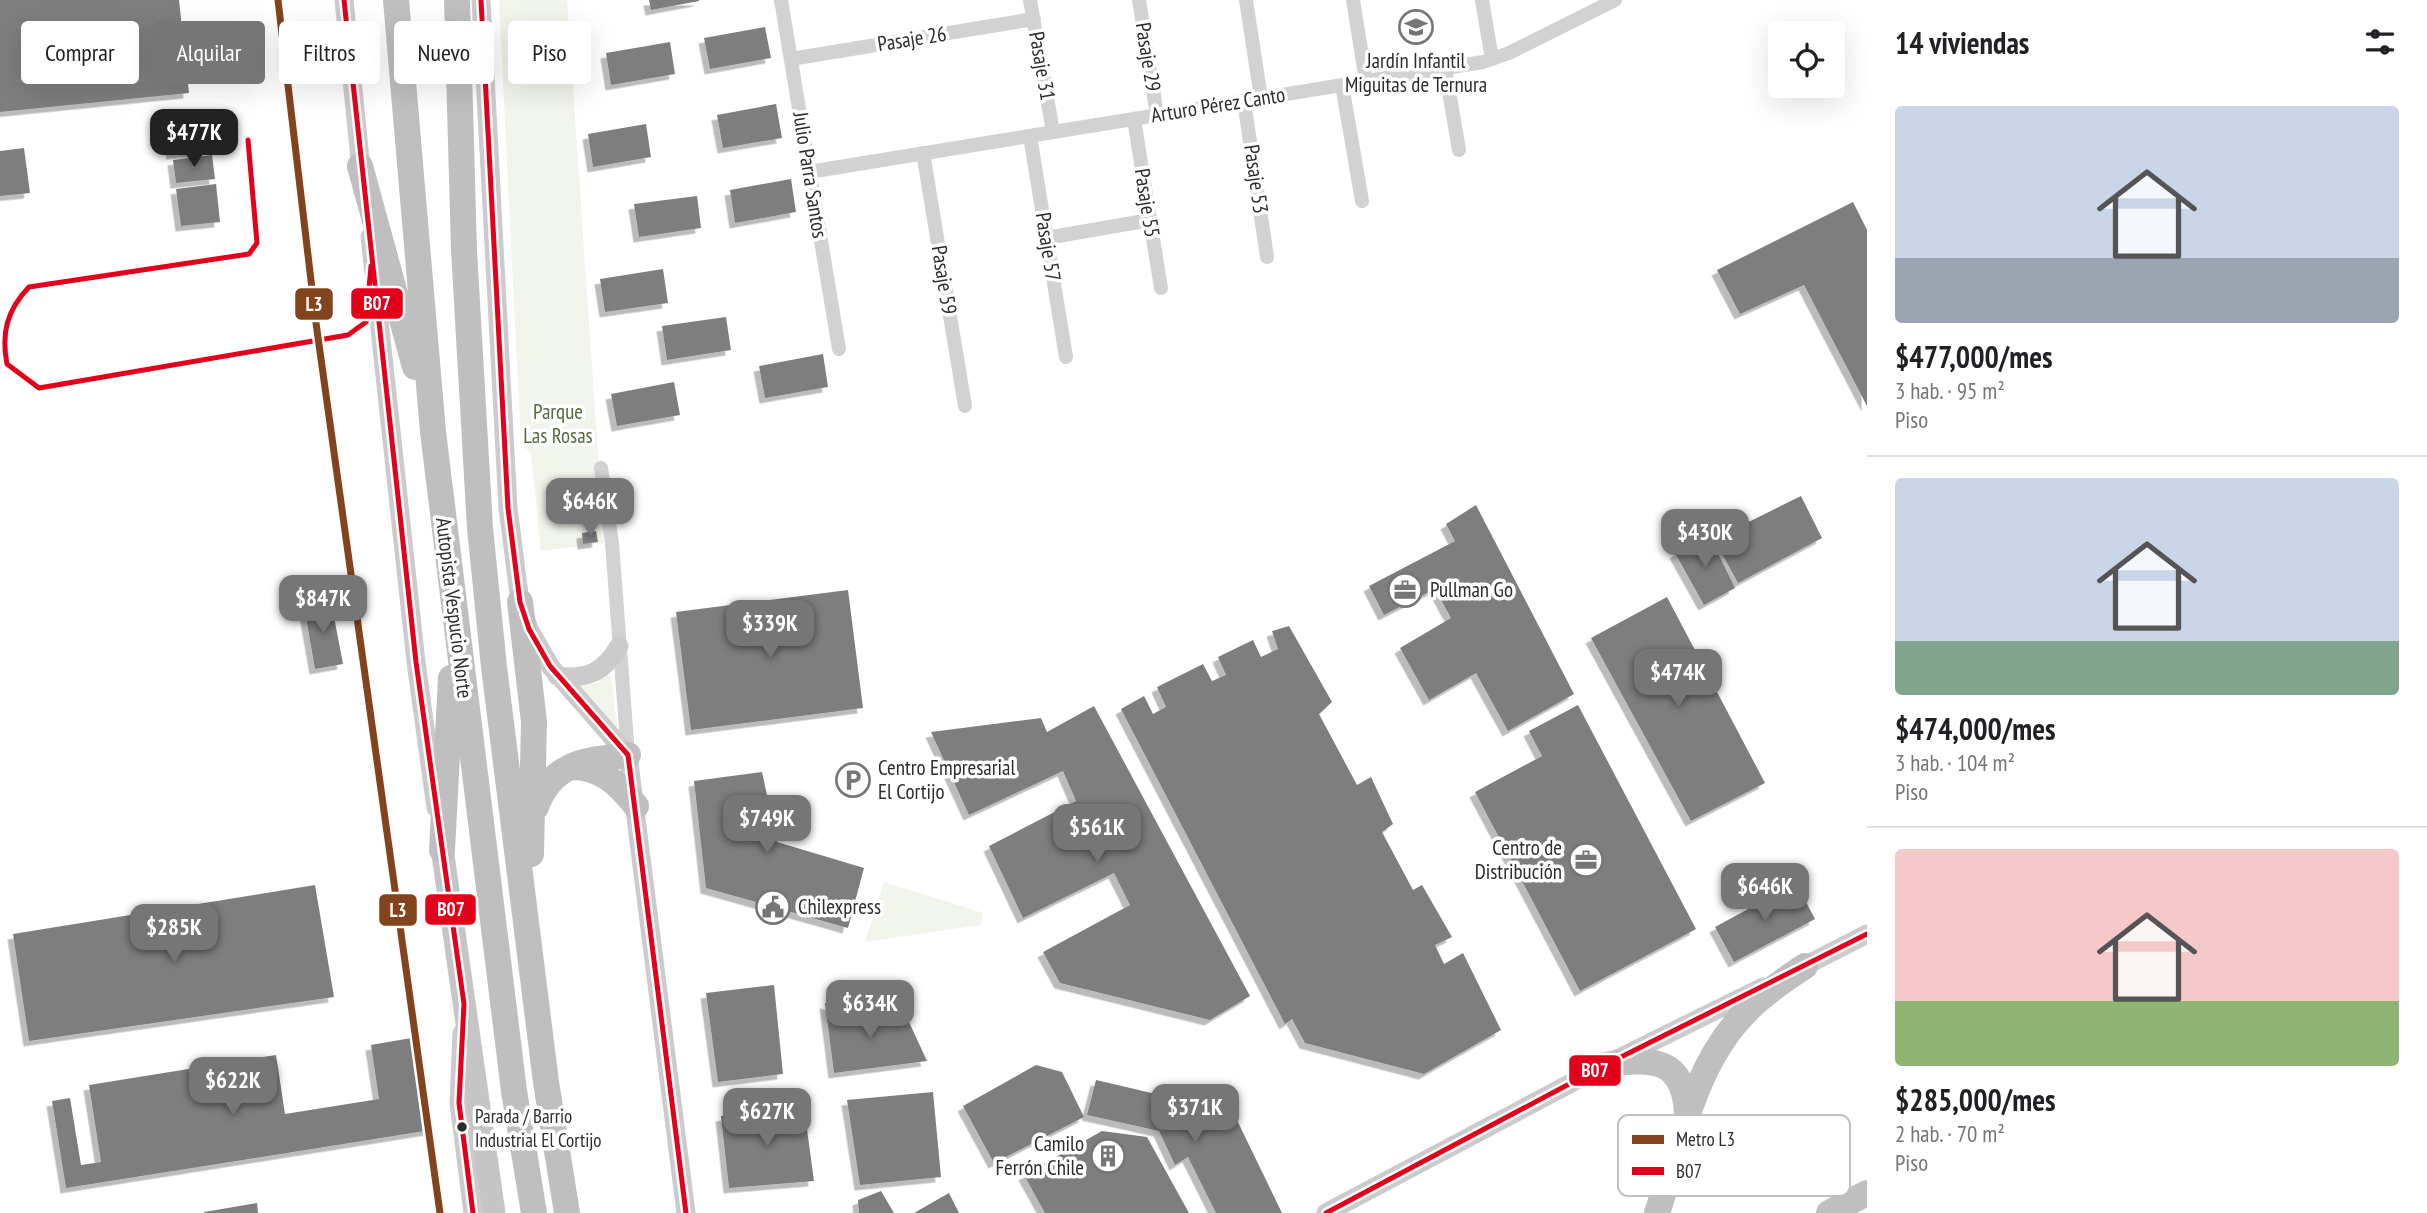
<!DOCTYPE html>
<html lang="es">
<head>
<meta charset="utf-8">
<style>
	body { margin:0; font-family:"PT Sans Narrow",sans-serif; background:#f2f2f2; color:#202124; height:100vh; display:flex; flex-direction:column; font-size:26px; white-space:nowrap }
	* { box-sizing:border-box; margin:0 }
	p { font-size:23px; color:#757577 }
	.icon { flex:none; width:38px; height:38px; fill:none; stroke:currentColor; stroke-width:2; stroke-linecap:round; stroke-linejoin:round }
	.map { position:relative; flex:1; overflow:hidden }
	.sheet { display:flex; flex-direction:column; background:#fff; width:560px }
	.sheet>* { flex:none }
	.banner { position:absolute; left:21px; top:21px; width:665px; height:63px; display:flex; gap:14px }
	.controls { position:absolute; left:1768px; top:21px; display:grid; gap:14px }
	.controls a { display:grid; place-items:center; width:77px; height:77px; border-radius:7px; background:#fff; box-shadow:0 7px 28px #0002; font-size:35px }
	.price { position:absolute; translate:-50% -60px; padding:0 16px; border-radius:14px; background:#767676; color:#fff; font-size:23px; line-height:46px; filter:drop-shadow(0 2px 4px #0008) }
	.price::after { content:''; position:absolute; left:50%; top:42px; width:21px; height:16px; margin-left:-10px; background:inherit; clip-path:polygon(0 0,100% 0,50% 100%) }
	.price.selected { background:#222; color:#fff }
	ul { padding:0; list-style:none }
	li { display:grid; align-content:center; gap:14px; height:371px; padding:0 28px }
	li+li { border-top:2px solid #e0e0e0 }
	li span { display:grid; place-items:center; height:217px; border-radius:7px; color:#555 }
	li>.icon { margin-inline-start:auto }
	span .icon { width:126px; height:126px; fill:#fffc; stroke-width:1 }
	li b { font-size:30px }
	h2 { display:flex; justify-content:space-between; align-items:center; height:84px; padding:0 28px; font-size:30px }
	.tag { padding:0 24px; border-radius:7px; background:#fff; box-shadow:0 7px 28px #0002; font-size:24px; line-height:63px }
	.tag.selected { background:#767676; color:#fff }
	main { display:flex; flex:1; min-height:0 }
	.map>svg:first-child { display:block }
	.green { fill:#f1f5eb }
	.building { fill:#7e7e7e; filter:url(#shadow) }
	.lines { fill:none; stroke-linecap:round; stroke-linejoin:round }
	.minor { stroke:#d2d2d2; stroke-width:14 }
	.secondary { stroke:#cbcbcb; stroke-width:19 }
	.primary { stroke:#c5c5c5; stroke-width:23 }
	.motorway { stroke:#bfbfbf; stroke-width:26 }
	.bus-1-casing { stroke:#fff; stroke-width:10 }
	.bus-1 { stroke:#e2001a; stroke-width:5 }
	.metro-1-casing { stroke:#fff; stroke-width:12 }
	.metro-1 { stroke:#83441d; stroke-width:7 }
	.bus-dot { fill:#2d2d2d; stroke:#fff; stroke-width:2.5 }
	.labels { text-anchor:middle; stroke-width:7; stroke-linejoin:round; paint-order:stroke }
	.bus-label { font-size:19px; fill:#2d2d2d; stroke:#fff; text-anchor:start }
	.street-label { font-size:21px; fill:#2d2d2d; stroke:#fff }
	.poi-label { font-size:21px; fill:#2d2d2d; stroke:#fff; text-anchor:start }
	.park-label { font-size:21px; fill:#546a39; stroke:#fff }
	.key { fill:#fff; stroke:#c0c0c0; stroke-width:2 }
	.key-label { font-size:19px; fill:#2d2d2d }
	.line-badge { stroke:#fff; stroke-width:2.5 }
	.badge-label { font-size:19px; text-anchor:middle; font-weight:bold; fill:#fff }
</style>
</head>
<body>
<main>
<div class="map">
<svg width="1867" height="1213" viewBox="0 0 1867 1213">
	<defs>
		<filter id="shadow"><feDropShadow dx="-5.5" dy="5.5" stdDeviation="0" flood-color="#0004"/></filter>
	</defs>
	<rect width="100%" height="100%" fill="#fff"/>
	<path class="green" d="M499 0H567L604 543 541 551 531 453 521 444Z
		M610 669 618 731 580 686 597 683Z
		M884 882 983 913 980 925 865 942Z"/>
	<path class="building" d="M0 0H179L189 93 0 112Z
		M649 0H699V1L651 10Z
		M765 27 771 58 710 69 704 38Z
		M670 42 675 74 611 85 606 53Z
		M776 104 782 138 723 148 717 115Z
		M646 124 651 157 593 167 588 134Z
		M198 137 199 151 172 154 171 140Z
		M24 148 30 193 0 196V151Z
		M212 155 215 179 176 183 173 160Z
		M791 179 796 212 735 223 730 190Z
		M216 184 220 222 181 226 176 189Z
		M697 196 701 228 639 237 634 204Z
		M1853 202 1867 230V406L1804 285 1740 314 1717 270Z
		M663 269 668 303 605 312 600 279Z
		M726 317 731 350 667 360 662 326Z
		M823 354 828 387 765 398 759 366Z
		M674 382 680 415 617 426 611 394Z
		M1801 496 1822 538 1738 583 1714 539Z
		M1476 505 1574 694 1508 731 1476 673 1429 700 1400 648 1451 618 1435 589 1384 615 1369 586 1455 541 1446 524Z
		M596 531 598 542 583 544 582 533Z
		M1708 533 1735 588 1704 605 1675 553Z
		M848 590 863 708 691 730 676 612Z
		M1667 597 1765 783 1691 821 1591 638Z
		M331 601 343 664 315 669 304 606Z
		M1289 626 1332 702 1319 714 1357 785 1371 777 1393 824 1382 832 1413 890 1422 885 1452 937 1435 945 1444 964 1463 953 1501 1030 1424 1074 1305 1043 1292 1019 1285 1024 1121 709 1144 696 1153 714 1166 707 1157 687 1203 664 1212 681 1226 675 1218 657 1253 640 1261 657 1278 649 1272 631Z
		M1578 705 1696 929 1580 991 1475 792 1542 756 1529 731Z
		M1094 706 1250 996 1210 1020 1060 983 1043 952 1130 905 1114 873 1023 918 989 846 1076 801 1063 771 969 815 931 732 1041 718 1047 732Z
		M762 772 777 842 864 868 848 928 706 888 694 781Z
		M1796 883 1815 919 1734 962 1715 927Z
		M315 885 334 997 29 1041 13 934Z
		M774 985 783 1074 718 1082 706 993Z
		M825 1003 909 1022 927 1061 834 1073Z
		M417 1037 431 1130 66 1188 52 1101 70 1098 81 1165 101 1162 89 1085 276 1055 285 1114 379 1099 371 1045Z
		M1036 1065 1062 1072 1084 1117 994 1163 963 1106Z
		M1096 1080 1233 1112 1282 1213H1216L1188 1157 1175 1165 1159 1131 1087 1115Z
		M933 1092 941 1177 860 1185 847 1100Z
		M804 1107 814 1181 729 1188 721 1116Z
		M1102 1131 1147 1137 1189 1213H1045L1024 1175Z
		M881 1191 894 1213H859L858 1200Z
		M949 1193 959 1213H914Z
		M257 1203 258 1213H204V1212Z"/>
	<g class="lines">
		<path class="minor" d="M781 0 839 349
			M1030 0 1053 132
			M1139 0 1157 115
			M1246 0 1261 98
			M1353 0 1366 81
			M1482 0 1492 59
			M791 59 1034 19
			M1445 68 1459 150
			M1342 85 1362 201
			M1244 101 1267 257
			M1134 119 1161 288
			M1030 136 1066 357
			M923 153 965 406
			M809 172 1483 62 1509 53 1615 0
			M1046 238 1150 220
			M601 468 612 543 628 755"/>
		<path class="secondary" d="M344 0 362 179
			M481 0 508 508 520 602 529 629 550 666 628 755 686 1213
			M370 237 416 662 436 808
			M557 676C587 680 604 672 619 646
			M1793 972 1867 934
			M462 1033 459 1103 473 1213
			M1326 1213 1605 1065 1763 987"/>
		<path class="primary" d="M442 848 494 1213"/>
		<path class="motorway" d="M396 0 433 432 514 1091 534 1213
			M457 0 464 250 480 528 494 667 546 1082 567 1213
			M360 166 415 367
			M520 602 534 722 531 854
			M572 767C601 767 619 784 636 806
			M536 807C552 762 586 760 628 755
			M442 850 451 678
			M1605 1065C1652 1057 1685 1058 1687 1115
			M1657 1213C1680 1146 1692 1070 1742 1016 1760 996 1783 981 1805 966
			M1829 1213 1867 1193"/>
		<g class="bus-1-casing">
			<path id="bus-1" d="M344 0 416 662 464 1004 459 1103 473 1213
				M481 0 508 508 520 602 529 629 550 666 628 755 686 1213
				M248 140 257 243 249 254 29 287C7 310 1 333 7 364L39 388 348 335 366 322 371 266
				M1326 1213 1605 1065 1867 934"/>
		</g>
		<use href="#bus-1" class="bus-1"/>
		<g class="metro-1-casing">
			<path id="metro-1" d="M278 0 316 323 440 1213"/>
		</g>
		<use href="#metro-1" class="metro-1"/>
	</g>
	<defs>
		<g id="school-ring" transform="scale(1.75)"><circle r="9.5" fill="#fff" stroke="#767676" stroke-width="1.5"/><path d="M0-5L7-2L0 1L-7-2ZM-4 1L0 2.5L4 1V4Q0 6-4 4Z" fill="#767676"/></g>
		<g id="office-ring" transform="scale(1.75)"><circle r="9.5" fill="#fff" stroke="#767676" stroke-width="1.5"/><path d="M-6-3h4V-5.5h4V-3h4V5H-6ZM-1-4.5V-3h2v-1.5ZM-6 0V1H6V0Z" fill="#767676"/></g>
		<g id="parking-ring" transform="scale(1.75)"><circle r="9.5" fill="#fff" stroke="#767676" stroke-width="1.5"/><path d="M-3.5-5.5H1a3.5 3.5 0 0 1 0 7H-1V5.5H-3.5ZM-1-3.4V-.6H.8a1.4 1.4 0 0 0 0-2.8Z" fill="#767676"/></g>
		<g id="civic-ring" transform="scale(1.75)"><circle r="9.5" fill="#fff" stroke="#767676" stroke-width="1.5"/><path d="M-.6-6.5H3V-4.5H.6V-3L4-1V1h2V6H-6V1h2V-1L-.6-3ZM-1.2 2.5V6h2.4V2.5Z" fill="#767676"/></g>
		<g id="building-ring" transform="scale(1.75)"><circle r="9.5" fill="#fff" stroke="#767676" stroke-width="1.5"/><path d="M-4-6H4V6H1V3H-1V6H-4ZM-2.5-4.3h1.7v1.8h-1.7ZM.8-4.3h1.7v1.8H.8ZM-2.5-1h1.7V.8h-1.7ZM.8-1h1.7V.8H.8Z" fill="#767676"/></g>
	</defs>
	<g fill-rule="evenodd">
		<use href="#school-ring" x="1416" y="27"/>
		<use href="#office-ring" x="1405" y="590"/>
		<use href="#parking-ring" x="853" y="780"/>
		<use href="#office-ring" x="1586" y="860"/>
		<use href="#civic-ring" x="773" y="907"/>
		<use href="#building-ring" x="1108" y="1156"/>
	</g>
	<circle class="bus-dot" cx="462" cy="1127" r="6"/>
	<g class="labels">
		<g class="bus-label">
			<text x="475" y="1123">Parada / Barrio<tspan x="475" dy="24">Industrial El Cortijo</tspan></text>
		</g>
		<g class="street-label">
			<text transform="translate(912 39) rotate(-9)" y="7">Pasaje 26</text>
			<text transform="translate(1148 57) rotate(81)" y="7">Pasaje 29</text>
			<text transform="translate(1042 66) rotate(80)" y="7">Pasaje 31</text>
			<text transform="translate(1218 105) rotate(-9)" y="7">Arturo Pérez Canto</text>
			<text transform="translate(810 175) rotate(81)" y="7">Julio Parra Santos</text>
			<text transform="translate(1256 179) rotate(82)" y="7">Pasaje 53</text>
			<text transform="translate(1147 203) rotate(81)" y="7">Pasaje 55</text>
			<text transform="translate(1048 247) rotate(81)" y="7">Pasaje 57</text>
			<text transform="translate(944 280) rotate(81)" y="7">Pasaje 59</text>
			<text transform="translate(454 608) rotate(83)" y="7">Autopista Vespucio Norte</text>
		</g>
		<g class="poi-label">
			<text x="1416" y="68" text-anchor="middle">Jardín Infantil<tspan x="1416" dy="24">Miguitas de Ternura</tspan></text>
			<text x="1430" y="597">Pullman Go</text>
			<text x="878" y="775">Centro Empresarial<tspan x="878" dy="24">El Cortijo</tspan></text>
			<text x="1562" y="855" text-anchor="end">Centro de<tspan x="1562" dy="24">Distribución</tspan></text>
			<text x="798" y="914">Chilexpress</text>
			<text x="1084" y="1151" text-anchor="end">Camilo<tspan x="1084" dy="24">Ferrón Chile</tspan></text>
		</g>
		<g class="park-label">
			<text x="558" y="419">Parque<tspan x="558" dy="24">Las Rosas</tspan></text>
		</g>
	</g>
	<rect x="1618" y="1115" width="232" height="81" rx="10" class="key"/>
	<rect x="1632" y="1135" width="32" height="9" fill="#83441d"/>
	<rect x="1632" y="1167" width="32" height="8" fill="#e2001a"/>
	<g class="key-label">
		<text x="1676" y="1146">Metro L3</text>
		<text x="1676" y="1178">B07</text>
	</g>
	<g class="line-badge">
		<rect x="350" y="287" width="54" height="33" rx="7" fill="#e2001a"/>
		<rect x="294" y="287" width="40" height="34" rx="7" fill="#83441d"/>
		<rect x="424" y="893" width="53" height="33" rx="7" fill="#e2001a"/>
		<rect x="378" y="893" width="40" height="34" rx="7" fill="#83441d"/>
		<rect x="1568" y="1054" width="54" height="33" rx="7" fill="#e2001a"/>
	</g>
	<g class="badge-label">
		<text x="377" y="310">B07</text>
		<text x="314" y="311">L3</text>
		<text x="451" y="916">B07</text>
		<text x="398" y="917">L3</text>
		<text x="1595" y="1077">B07</text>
	</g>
</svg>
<div class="controls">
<a><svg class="icon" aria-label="locate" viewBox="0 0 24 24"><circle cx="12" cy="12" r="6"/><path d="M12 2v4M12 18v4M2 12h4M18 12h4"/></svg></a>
</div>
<b class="price selected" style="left:194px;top:169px">$477K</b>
<b class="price" style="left:590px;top:538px">$646K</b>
<b class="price" style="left:1705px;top:569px">$430K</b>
<b class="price" style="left:323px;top:635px">$847K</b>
<b class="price" style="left:770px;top:660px">$339K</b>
<b class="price" style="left:1678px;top:709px">$474K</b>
<b class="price" style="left:767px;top:855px">$749K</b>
<b class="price" style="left:1097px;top:864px">$561K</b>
<b class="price" style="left:1765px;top:923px">$646K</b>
<b class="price" style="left:174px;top:964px">$285K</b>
<b class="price" style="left:870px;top:1040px">$634K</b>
<b class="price" style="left:233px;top:1117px">$622K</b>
<b class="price" style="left:1195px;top:1144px">$371K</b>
<b class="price" style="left:767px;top:1148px">$627K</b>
<div class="banner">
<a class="tag">Comprar</a>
<a class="tag selected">Alquilar</a>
<a class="tag">Filtros</a>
<a class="tag">Nuevo</a>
<a class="tag">Piso</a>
</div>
</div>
<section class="sheet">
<h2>14 viviendas<svg class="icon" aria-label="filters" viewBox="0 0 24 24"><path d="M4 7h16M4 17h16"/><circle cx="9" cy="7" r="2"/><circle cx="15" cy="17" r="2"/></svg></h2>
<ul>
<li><span style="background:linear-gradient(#c9d6e8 70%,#9aa5b1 0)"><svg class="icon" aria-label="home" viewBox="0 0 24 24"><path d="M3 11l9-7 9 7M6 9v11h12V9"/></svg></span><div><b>$477,000/mes</b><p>3 hab. · 95 m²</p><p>Piso</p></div></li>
<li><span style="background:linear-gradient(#c9d6e8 75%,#7fa58c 0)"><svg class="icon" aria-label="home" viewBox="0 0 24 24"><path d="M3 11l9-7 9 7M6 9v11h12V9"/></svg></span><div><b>$474,000/mes</b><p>3 hab. · 104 m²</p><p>Piso</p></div></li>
<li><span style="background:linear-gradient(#f6c9c9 70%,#8fb573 0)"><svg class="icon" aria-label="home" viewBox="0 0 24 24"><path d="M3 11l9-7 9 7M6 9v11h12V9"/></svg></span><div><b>$285,000/mes</b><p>2 hab. · 70 m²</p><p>Piso</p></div></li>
</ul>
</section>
</main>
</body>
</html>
